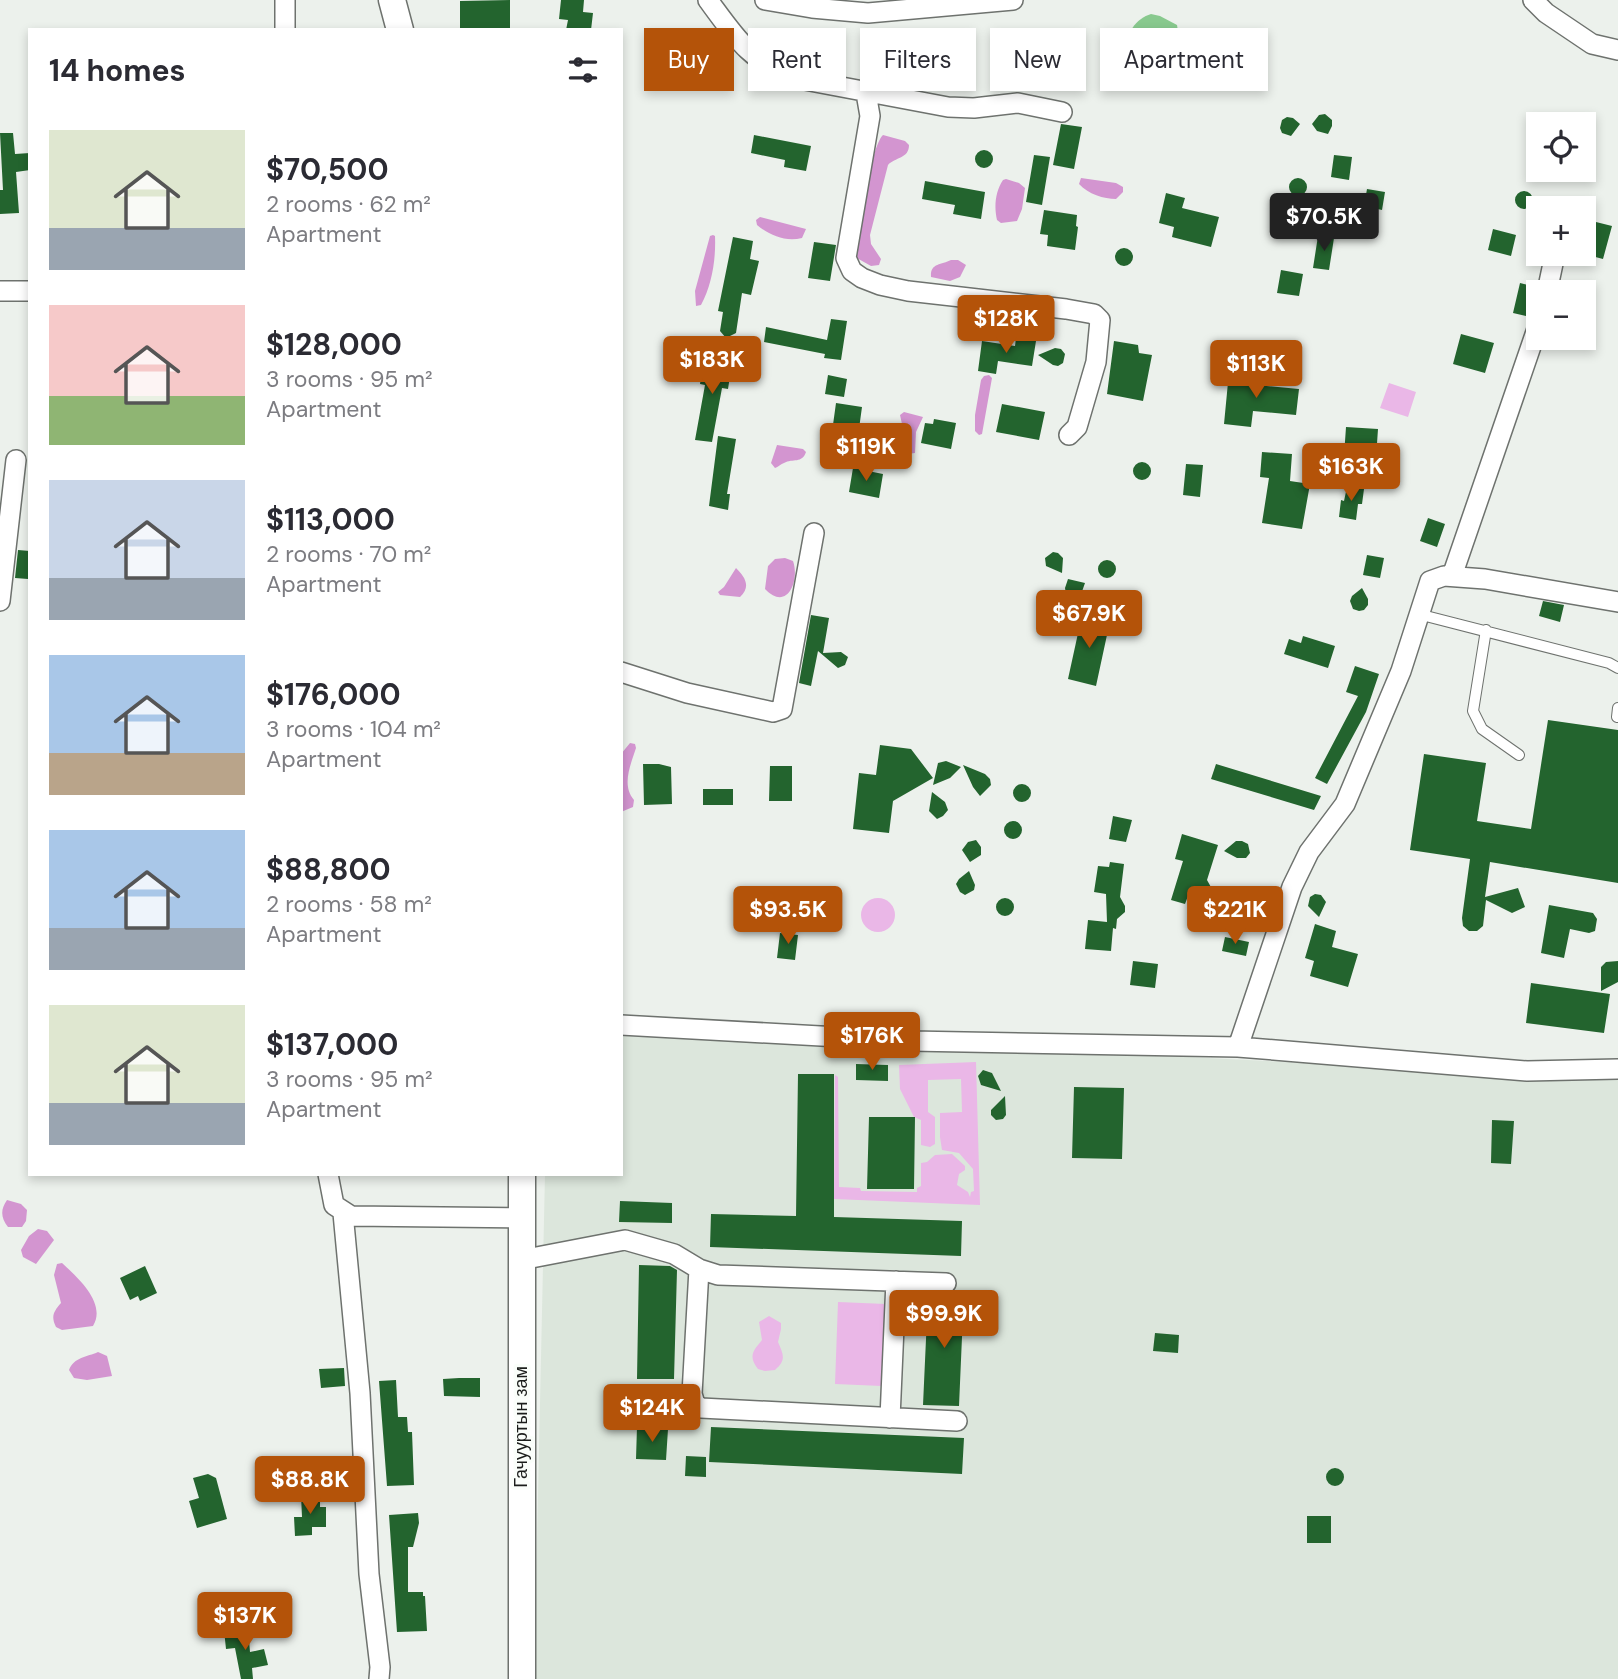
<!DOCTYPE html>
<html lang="en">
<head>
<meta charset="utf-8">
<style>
	body { margin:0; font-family:"DM Sans",sans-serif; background:#f2f2f3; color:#2b2b33; height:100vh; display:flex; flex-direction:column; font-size:26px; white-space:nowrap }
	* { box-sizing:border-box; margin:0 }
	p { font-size:23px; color:#7c7c81 }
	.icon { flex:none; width:38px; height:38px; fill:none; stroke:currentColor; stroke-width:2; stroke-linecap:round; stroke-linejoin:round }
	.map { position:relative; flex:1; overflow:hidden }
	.details { position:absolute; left:28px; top:28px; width:595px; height:1148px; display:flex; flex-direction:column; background:#fff; border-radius:0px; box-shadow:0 4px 10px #0003 }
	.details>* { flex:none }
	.top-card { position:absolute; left:644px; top:28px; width:665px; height:63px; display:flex; gap:14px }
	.fabs { position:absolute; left:1526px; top:112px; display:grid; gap:14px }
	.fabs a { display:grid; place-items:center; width:70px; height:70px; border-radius:0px; background:#fff; box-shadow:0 4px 10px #0003; font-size:35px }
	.price { position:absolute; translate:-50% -60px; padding:0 16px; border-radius:7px; background:#b45309; color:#fff; font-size:23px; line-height:46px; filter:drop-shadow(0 2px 4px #0008) }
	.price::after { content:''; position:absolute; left:50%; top:42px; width:21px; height:16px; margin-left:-10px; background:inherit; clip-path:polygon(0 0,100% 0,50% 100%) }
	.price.current { background:#222; color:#fff }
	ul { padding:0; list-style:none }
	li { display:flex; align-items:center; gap:21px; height:175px; padding:0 21px }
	li span { display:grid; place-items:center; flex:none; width:196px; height:140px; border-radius:0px; color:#555 }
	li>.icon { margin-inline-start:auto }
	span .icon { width:84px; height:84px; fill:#fffc; stroke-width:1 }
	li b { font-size:30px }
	h2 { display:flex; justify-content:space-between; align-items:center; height:84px; padding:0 21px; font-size:30px }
	.chip { padding:0 24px; border-radius:0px; background:#fff; box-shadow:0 4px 10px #0003; font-size:24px; line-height:63px }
	.chip.current { background:#b45309; color:#fff }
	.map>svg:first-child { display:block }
	.built { fill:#dce6dc }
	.green { fill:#eab7e7 }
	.forest { fill:#d395d0 }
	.water { fill:#88c98e }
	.building { fill:#23642e }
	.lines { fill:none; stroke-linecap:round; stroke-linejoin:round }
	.lane-casing { stroke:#6e726e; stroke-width:12 }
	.street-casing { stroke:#6e726e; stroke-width:22 }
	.secondary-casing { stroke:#6e726e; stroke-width:29 }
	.lane { stroke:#fff; stroke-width:10 }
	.street { stroke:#fff; stroke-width:19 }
	.secondary { stroke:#fff; stroke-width:26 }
	.labels { text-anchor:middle; stroke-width:7; stroke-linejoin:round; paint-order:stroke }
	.street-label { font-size:18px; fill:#1b1d1b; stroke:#fafefa }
</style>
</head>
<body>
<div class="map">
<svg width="1618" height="1679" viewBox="0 0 1618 1679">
	<rect width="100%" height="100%" fill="#ecf1ec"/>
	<path class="built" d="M621 1028 1618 1079V1679H534L545 1174H621Z"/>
	<path class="green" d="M1389 383 1416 392 1408 417 1380 408Z
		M861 915a17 17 0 1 1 34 0a17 17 0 1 1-34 0Z
		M976 1062 980 1205 834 1199 835 1075 838 1077 839 1187 860 1188 861 1191 917 1192V1188L921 1186V1163L927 1162 935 1155 952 1154 965 1166V1170L959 1174 957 1185 968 1192 970 1197 971 1192 974 1191 973 1169 959 1153 942 1150 940 1137V1113L962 1112 961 1079 928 1080V1112L935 1117V1144L930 1147 921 1145V1120L914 1117 900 1089 899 1065Z
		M838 1302 886 1304 882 1386 835 1384Z
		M769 1316 781 1323V1329L778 1342C783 1354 787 1360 775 1370L765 1371 758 1369C748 1356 753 1351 762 1340L759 1322Z"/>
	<path class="forest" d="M883 135 905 141 909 145C909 159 895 157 888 165L870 235 871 244 881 259 879 265 871 266 855 257C859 235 870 147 883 135Z
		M1081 178 1116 183 1123 187V192L1116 199C1104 199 1088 194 1079 184Z
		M1006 179 1019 183 1025 188 1022 209 1017 221 1001 223 997 220C994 207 995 192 1003 180Z
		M760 217 806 229 802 238C786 242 770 236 757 225L756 220Z
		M713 235 715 236C716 259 712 285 701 305L696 306 695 291 710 236Z
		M951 260H958L966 265 960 277 950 281 931 277C930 263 941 265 951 260Z
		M989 375 992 378 982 434 979 435 975 431V415L981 380 984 376Z
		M904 412 923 417 916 432 915 453C901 455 880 453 888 433L899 429 902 424 900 415Z
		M777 445 803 449 806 452C802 464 793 458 784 463 781 464 778 467 775 468L771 463Z
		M785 558 793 561C800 581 787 612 765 589L768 566 775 559Z
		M736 568C744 576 752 586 740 597L720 595 718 592 724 587Z
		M630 743 635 744 636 748C631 764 621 785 634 800L633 807 621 812V754Z
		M7 1200 21 1204 27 1210 26 1221 22 1227H8C1 1218 0 1210 7 1200Z
		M38 1229 47 1231 54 1240 36 1264 23 1257 21 1250 29 1236Z
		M62 1263C77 1277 107 1303 93 1326L62 1330 56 1327C51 1317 53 1312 61 1303L54 1275 57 1264Z
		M98 1352 107 1356 112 1376 87 1380 74 1378 69 1370C74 1357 87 1357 98 1352Z"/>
	<path class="water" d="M1151 14 1160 16 1177 25 1179 37 1174 43 1131 50C1122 35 1137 18 1151 14Z"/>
	<path class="building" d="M510 0V30H460V1Z
		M561 0H584L583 12 593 13 591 30H566L568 20 559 19Z
		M1325 114 1332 120V126L1328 134 1317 131 1312 124 1319 115Z
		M1287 117 1293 118 1300 124 1291 136 1282 133 1280 128 1282 120Z
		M1061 124 1082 127 1074 169 1053 165Z
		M0 133H13L15 154 30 153V170L16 172 19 213 0 214V190H3Z
		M754 135 811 146 806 171 784 167 785 160 751 153Z
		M975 159a9 9 0 1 1 18 0a9 9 0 1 1-18 0Z
		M1034 155 1050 157 1042 205 1026 202Z
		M1334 155 1352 157 1349 180 1331 177Z
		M1289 187a9 9 0 1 1 18 0a9 9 0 1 1-18 0Z
		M925 181 985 192 981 219 953 214 955 205 922 199Z
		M1367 189 1385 192 1382 210 1364 206Z
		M1515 200a9 9 0 1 1 18 0a9 9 0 1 1-18 0Z
		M1166 193 1185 198 1182 208 1219 217 1211 247 1172 237 1174 227 1159 223Z
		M1044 210 1077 215 1076 226 1078 227 1075 250 1047 246 1048 235 1040 234Z
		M1584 219 1612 226 1603 259 1584 254Z
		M1493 229 1516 235 1511 256 1488 250Z
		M1318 236 1334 238 1329 270 1313 268Z
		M733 237 753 241 750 259 759 261 751 295 742 293 736 333 726 338 720 331 723 312 718 311Z
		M814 242 836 245 830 281 808 278Z
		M1115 257a9 9 0 1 1 18 0a9 9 0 1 1-18 0Z
		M1281 270 1303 274 1299 296 1277 293Z
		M1520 283 1536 287V297L1530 317 1513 313Z
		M831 319 847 321 841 360 824 358 825 354 764 342 766 327 827 340Z
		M1461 334 1494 343 1485 373 1453 364Z
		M1016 338 1036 341 1032 366 998 361 996 374 978 371 982 341 1015 346Z
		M1114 341 1138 345 1139 353 1152 355 1143 401 1107 394Z
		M1055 348 1061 349 1065 354 1063 363 1058 366 1053 365 1038 355Z
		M704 358 732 363 728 389 722 388 712 442 695 440 705 385 700 384Z
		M1229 372 1256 375 1255 385 1299 389 1296 415 1253 411 1251 427 1224 424Z
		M828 375 847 379 844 397 825 394Z
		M836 403 862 407 858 436 832 432Z
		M1002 404 1045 412 1039 440 996 432Z
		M934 419 956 423 951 449 921 443 925 423 933 424Z
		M1346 427 1378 429 1376 458 1344 456Z
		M718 436 736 439 727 494H730L728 510 709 506Z
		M1262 452 1292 454 1290 481 1310 484 1302 529 1262 523 1269 478 1260 477Z
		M1133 471a9 9 0 1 1 18 0a9 9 0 1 1-18 0Z
		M1186 464 1203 465 1200 497 1183 495Z
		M853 468 883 474 879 498 849 492Z
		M1347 487 1364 489 1362 504H1358L1356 520 1339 517 1341 500 1344 501Z
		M1428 518 1445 524 1437 547 1420 541Z
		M18 550 30 551 28 579 15 578Z
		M1053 552 1058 553 1063 558 1062 573 1046 566 1045 558Z
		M1367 555 1384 558 1380 578 1363 575Z
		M1098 569a9 9 0 1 1 18 0a9 9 0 1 1-18 0Z
		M1068 579 1085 583 1079 600 1066 594 1065 588Z
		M1362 588 1368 599V605L1364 610 1359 611 1353 609 1350 601 1352 596Z
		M1543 601 1564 605 1560 622 1539 616Z
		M811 615 829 618 823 653 841 652 848 657 845 665 838 668 818 651 811 686 799 683Z
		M1082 615 1110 621 1096 686 1068 679Z
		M1303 636 1335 646 1328 668 1284 654 1289 639 1301 643Z
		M1355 666 1379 674 1366 712 1327 784 1315 778 1358 696 1346 692Z
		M1548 720 1618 730V883L1490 862 1485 897 1518 888 1525 907 1512 913 1486 900 1483 926 1477 931H1469L1463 926 1462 918 1470 859 1410 850 1424 754 1486 763 1477 821 1531 829Z
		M880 745 911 749 933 778 893 801 889 833 853 829 859 773 876 775Z
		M946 761 961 767 950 778 933 785 938 763Z
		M643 764H659L671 767 672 804 644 805Z
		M1216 764 1321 796 1314 810 1211 779Z
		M963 765 985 774 990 779 991 785 980 796 973 787Z
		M770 766H792V801H769Z
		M1013 793a9 9 0 1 1 18 0a9 9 0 1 1-18 0Z
		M703 789H733V805H703Z
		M932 792 945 802 948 810 943 816 937 819 929 811Z
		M1113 816 1132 820 1126 842 1109 839Z
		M1004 830a9 9 0 1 1 18 0a9 9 0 1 1-18 0Z
		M1182 834 1218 845 1207 880 1212 889 1210 895 1202 899 1188 896 1185 904 1171 900 1183 861 1175 859Z
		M976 840 981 847V855L970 862 962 850 968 842Z
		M1236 841H1242L1248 844 1250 853 1246 858H1237L1224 851Z
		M1110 862 1124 864 1120 897 1125 906V912L1117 919 1116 929 1113 928 1111 951 1085 949 1088 920 1107 922 1106 894 1094 892 1098 866 1109 867Z
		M969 871 975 885 974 890 965 895 960 892 956 884 959 879Z
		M1315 894 1321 895 1326 902 1319 917 1308 906 1310 897Z
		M996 907a9 9 0 1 1 18 0a9 9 0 1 1-18 0Z
		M1549 905 1593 913 1597 919 1595 931 1589 933 1570 929 1564 958 1541 953Z
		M1315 924 1336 931 1332 947 1358 954 1348 987 1310 976 1314 961 1305 958Z
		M780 933 798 935 795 960 777 958Z
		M1225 937 1249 942 1246 956 1222 951Z
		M1133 961 1158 964 1155 988 1130 985Z
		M1618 961V982L1601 991V967L1606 962Z
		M1531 983 1610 994 1604 1033 1526 1023Z
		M856 1064 888 1065V1081L856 1080Z
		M983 1070 992 1073 1001 1091 981 1085 978 1076Z
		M798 1074H834V1217L962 1221 961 1256 710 1247 711 1214 796 1216Z
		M1074 1087 1124 1088 1122 1159 1072 1158Z
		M1005 1096 1006 1115 1003 1119 996 1120 991 1115V1110Z
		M869 1117H915L914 1189H867Z
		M1492 1120 1514 1121 1511 1164 1491 1163Z
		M620 1201 672 1203V1223L619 1222Z
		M639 1265 670 1266 677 1270 674 1379H637Z
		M145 1266 157 1293 140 1301 138 1296 130 1300 120 1278Z
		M955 1291H964L959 1406 923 1405 928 1295H946Z
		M1155 1333 1179 1335 1178 1353 1153 1351Z
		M344 1368 345 1386 321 1388 319 1369Z
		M459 1378H480V1397L444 1396 443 1379Z
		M396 1380 398 1417H407L408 1432H412L414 1485 387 1486 379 1381Z
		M637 1427 668 1429 666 1460 636 1459Z
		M711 1427 964 1438 962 1474 709 1462Z
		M686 1456 706 1457V1477L685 1476Z
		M1326 1477a9 9 0 1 1 18 0a9 9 0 1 1-18 0Z
		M208 1474 216 1478 227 1519 197 1528 189 1501 199 1498 193 1478Z
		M301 1495H320V1507H326V1527H312V1535L295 1536 294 1517H302Z
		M418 1513 419 1523 413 1547H408V1592H423V1596H425L427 1631 397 1632 389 1515Z
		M1307 1516H1331V1543H1307Z
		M248 1628 250 1652 264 1649 268 1665 252 1668 253 1679H241L235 1648 226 1649 224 1630Z"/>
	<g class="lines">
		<g class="lane-casing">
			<path id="lane" d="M1418 614 1609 663 1618 668
				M1486 630 1473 711 1482 729 1519 755
				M1617 717 1618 708"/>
		</g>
		<g class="street-casing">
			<path id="street" d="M285 0V30
				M708 0C736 38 749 60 794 78L948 107 974 108 1018 103 1062 112
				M765 0 812 8 868 13 1013 0
				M1533 0 1546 13 1592 44 1618 50
				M866 93 870 116 846 258 852 271 862 278 880 285 908 291 1066 309 1094 314 1100 320 1096 362 1077 427 1069 435
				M0 291H30
				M1547 292 1555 254
				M1452 576 1538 326
				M0 601 16 460
				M621 672 687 693 773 712 782 709 814 533
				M621 1025 911 1041 1238 1047 1527 1071 1618 1069
				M1238 1047 1292 887 1309 852 1345 804 1401 671 1430 581 1444 576 1485 579 1618 602
				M328 1174 334 1205 351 1216 521 1218
				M343 1213 360 1393 369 1574 380 1667 379 1679
				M521 1260 625 1240 674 1254 699 1269 718 1275 946 1283
				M699 1269 692 1394 695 1404 701 1408 957 1421
				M890 1418 896 1281"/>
		</g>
		<g class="secondary-casing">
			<path id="secondary" d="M392 0 400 30
				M522 1174V1679"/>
		</g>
		<use href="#lane" class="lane"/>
		<use href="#street" class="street"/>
		<use href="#secondary" class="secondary"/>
	</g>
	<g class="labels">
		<g class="street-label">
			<text transform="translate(521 1427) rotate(-90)" y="6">Гачууртын зам</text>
		</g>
	</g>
</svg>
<div class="fabs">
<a><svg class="icon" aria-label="locate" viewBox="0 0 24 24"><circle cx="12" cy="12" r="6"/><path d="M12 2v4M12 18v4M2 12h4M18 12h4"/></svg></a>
<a>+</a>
<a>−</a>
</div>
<b class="price current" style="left:1324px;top:253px">$70.5K</b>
<b class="price" style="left:1006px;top:355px">$128K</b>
<b class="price" style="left:712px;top:396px">$183K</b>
<b class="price" style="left:1256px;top:400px">$113K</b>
<b class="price" style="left:866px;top:483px">$119K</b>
<b class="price" style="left:1351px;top:503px">$163K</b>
<b class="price" style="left:1089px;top:650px">$67.9K</b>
<b class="price" style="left:788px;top:946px">$93.5K</b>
<b class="price" style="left:1235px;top:946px">$221K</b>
<b class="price" style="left:872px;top:1072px">$176K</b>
<b class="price" style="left:944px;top:1350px">$99.9K</b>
<b class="price" style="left:652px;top:1444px">$124K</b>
<b class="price" style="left:310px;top:1516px">$88.8K</b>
<b class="price" style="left:245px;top:1652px">$137K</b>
<div class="top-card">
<a class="chip current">Buy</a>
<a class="chip">Rent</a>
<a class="chip">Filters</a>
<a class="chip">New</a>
<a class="chip">Apartment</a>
</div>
<section class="details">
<h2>14 homes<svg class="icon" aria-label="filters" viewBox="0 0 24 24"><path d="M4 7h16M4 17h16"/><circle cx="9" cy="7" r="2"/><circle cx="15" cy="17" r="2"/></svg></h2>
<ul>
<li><span style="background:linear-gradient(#dfe7d0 70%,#9aa5b1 0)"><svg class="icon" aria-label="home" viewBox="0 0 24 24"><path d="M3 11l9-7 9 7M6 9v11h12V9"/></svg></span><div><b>$70,500</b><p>2 rooms · 62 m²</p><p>Apartment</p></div></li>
<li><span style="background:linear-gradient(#f6c9c9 65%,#8fb573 0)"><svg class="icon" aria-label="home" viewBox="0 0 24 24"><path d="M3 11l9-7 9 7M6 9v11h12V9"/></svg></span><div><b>$128,000</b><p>3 rooms · 95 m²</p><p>Apartment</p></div></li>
<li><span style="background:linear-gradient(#c9d6e8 70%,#9aa5b1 0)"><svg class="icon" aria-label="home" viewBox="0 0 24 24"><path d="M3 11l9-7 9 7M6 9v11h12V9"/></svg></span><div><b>$113,000</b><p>2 rooms · 70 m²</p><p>Apartment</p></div></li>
<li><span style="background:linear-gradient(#a9c7e8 70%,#b9a48a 0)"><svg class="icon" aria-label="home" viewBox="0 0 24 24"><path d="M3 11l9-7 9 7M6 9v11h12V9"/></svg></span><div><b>$176,000</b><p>3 rooms · 104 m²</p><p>Apartment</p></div></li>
<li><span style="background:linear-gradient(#a9c7e8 70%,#9aa5b1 0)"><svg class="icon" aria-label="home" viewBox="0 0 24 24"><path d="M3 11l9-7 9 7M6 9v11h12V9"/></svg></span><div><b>$88,800</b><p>2 rooms · 58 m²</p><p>Apartment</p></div></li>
<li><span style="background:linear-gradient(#dfe7d0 70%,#9aa5b1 0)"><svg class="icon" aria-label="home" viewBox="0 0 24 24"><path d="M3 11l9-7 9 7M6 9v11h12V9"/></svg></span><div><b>$137,000</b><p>3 rooms · 95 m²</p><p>Apartment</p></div></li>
</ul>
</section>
</div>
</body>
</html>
